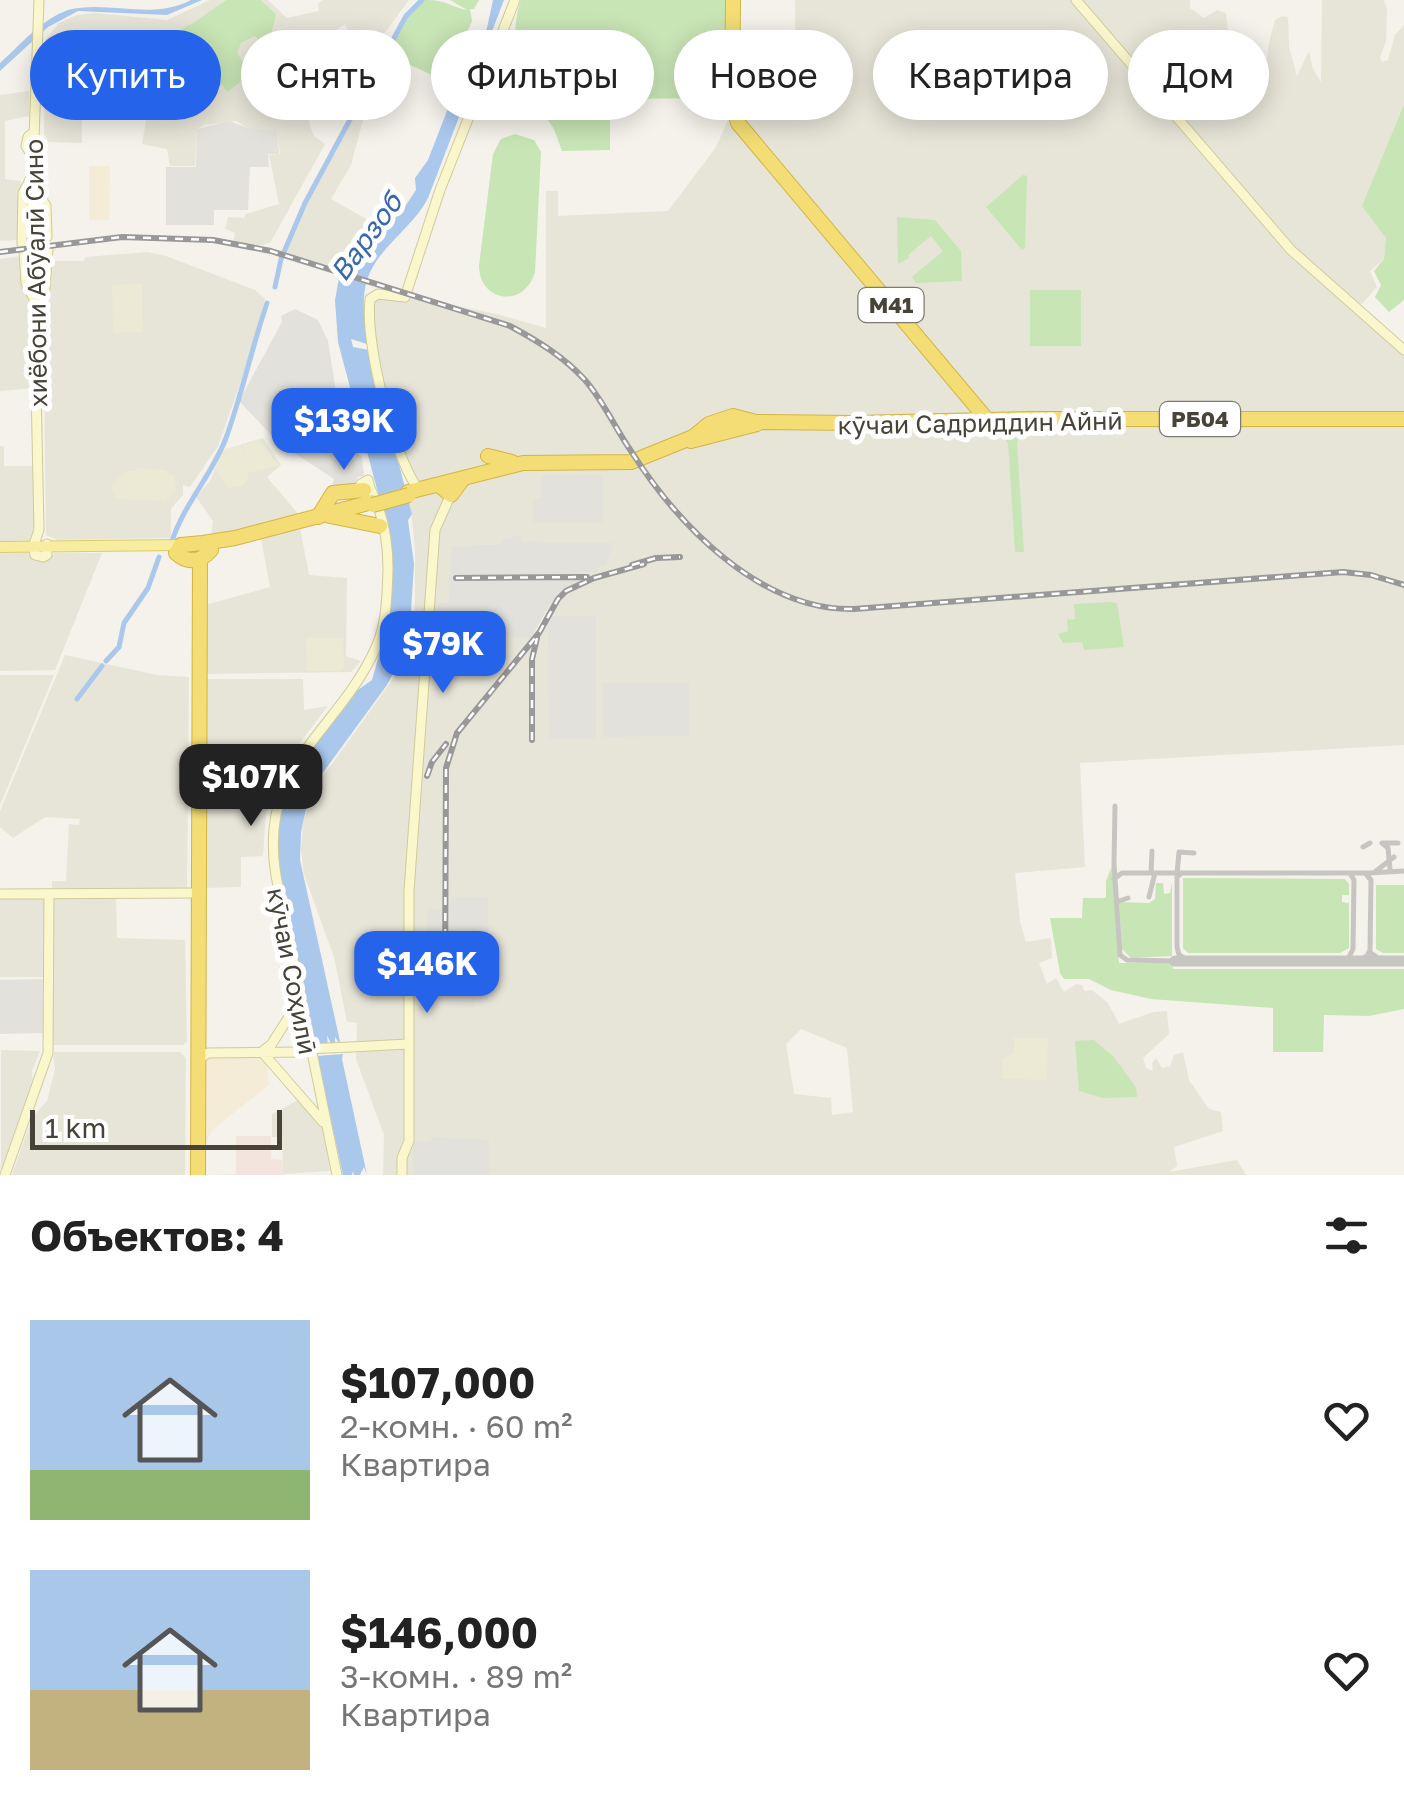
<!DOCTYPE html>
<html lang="ru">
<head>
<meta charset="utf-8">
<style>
	body { margin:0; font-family:"Golos Text",sans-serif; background:#f2f2f2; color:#222; height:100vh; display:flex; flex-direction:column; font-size:38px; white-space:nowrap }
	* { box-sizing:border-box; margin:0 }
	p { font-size:32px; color:#767676 }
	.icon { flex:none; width:55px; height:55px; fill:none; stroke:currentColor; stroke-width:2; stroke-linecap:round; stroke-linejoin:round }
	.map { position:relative; height:1175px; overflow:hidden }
	.panel { display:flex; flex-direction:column; background:#fff; flex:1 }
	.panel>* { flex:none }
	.top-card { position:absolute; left:30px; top:30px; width:1345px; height:90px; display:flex; gap:20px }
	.scale { position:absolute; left:30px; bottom:25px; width:252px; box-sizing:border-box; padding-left:10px; border:5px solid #474338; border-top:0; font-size:28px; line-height:35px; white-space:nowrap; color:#474338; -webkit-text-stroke:8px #fff; paint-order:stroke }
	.price { position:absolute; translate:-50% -85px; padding:0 22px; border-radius:20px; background:#2563eb; color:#fff; font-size:32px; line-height:65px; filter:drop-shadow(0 2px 5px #0008) }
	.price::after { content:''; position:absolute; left:50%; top:60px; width:30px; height:22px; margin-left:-15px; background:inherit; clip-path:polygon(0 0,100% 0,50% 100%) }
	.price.current { background:#222; color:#fff }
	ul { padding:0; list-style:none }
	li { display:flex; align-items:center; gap:30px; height:250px; padding:0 30px }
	li span { display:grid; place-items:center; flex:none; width:280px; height:200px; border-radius:0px; color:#555 }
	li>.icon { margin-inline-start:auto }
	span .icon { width:120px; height:120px; fill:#fffc; stroke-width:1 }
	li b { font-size:42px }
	h2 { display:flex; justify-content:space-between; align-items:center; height:120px; padding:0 30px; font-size:42px }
	.chip { padding:0 35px; border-radius:45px; background:#fff; box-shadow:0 5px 25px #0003; font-size:35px; line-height:90px }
	.chip.current { background:#2563eb; color:#fff }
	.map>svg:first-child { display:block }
	.residential { fill:#e7e5d8; fill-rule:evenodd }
	.commercial { fill:#f4ecd6 }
	.industrial { fill:#e3e1db }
	.education { fill:#ece9d4 }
	.medical { fill:#f3e4de }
	.green { fill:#c8e5b5 }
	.water { fill:#aac7ec }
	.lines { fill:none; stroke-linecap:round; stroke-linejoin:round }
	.canal { stroke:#aac7ec; stroke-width:5 }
	.taxiway { stroke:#c6c5c1; stroke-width:5 }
	.runway { stroke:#c6c5c1; stroke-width:11 }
	.secondary-casing { stroke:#d0ca9c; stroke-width:11 }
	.primary-casing { stroke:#dccc6f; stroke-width:12 }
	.highway-casing { stroke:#d3b544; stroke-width:16 }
	.secondary { stroke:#fbf7cc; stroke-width:9 }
	.primary { stroke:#f7ec9f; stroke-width:10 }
	.highway { stroke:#f4dd74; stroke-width:14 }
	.rail-casing { stroke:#989898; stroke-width:6 }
	.rail { stroke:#fff; stroke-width:2.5; stroke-dasharray:8; stroke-linecap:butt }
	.secondary-bridge-casing { stroke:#d0ca9c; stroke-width:11; stroke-linecap:butt }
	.highway-bridge-casing { stroke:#d3b544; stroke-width:16; stroke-linecap:butt }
	.secondary-bridge { stroke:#fbf7cc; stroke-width:9 }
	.highway-bridge { stroke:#f4dd74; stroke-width:14 }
	.labels { text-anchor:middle; stroke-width:10; stroke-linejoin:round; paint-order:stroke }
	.shield { fill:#fff; stroke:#7e7b74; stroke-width:2.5 }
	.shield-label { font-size:22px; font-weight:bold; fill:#474338 }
	.street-label { font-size:25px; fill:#474338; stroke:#fff }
	.water-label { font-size:28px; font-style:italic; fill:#3869ac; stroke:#fff }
</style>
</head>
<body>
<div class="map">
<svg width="1404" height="1175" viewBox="0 0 1404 1175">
	<rect width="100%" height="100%" fill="#f4f2ea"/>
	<path class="residential" d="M210 0H226L193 23 170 35 173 61 184 54 212 67 236 52 241 43 256 36 263 44 276 14 261 0H268L287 18 319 11 318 3 323 0H409L381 38 369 31H348L345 24 301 55 310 126 314 136 325 144 270 243 255 246 233 243 235 233 225 229 228 217 244 218 246 214 279 204 269 155 280 154 277 130 248 128 236 121 205 125 197 129 195 166H170L167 149 142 144 149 104 140 101 128 104 113 99 82 113V143L49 142 44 134 45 40 59 23 77 15 95 13 167 20Z
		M795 0H1190V8L1204 18 1217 10 1226 13 1234 81 1252 109 1263 94 1269 42 1275 20 1282 16 1288 17 1289 47 1297 76 1309 51 1313 69 1321 82 1322 0H1384L1387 9 1386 41 1380 57 1382 62 1388 60 1395 35 1404 25V104L1363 205 1386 238 1384 259 1370 271 1377 287 1362 304 1358 303 1353 309 1404 356V745L1080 763 1085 867 1015 873 1020 922 1026 942 1051 938 1052 958 1039 963 1047 984 1056 978 1064 992 1076 984 1082 985 1084 991 1092 990 1108 1003 1119 1024 1153 1012 1167 1011 1169 1034 1143 1058 1146 1068 1153 1071 1152 1063 1156 1058 1162 1068 1170 1066 1174 1055 1183 1052 1189 1080 1209 1109 1221 1112 1223 1131 1174 1147 1177 1166 1169 1172 1237 1160 1246 1175H383L384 1135 356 1059 357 1023 347 1022 334 957 304 874 301 849 303 823 314 789 395 676 406 655 415 625V549L410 501 413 480 374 353 372 299 377 296 413 298 497 314 546 328V191H558V216L668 211 716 147 739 95 796 94ZM521 536V542L597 572H579L549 606 537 631 501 636 458 623 448 603 453 546 503 544ZM801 1029 847 1048 853 1112 832 1115 831 1098 794 1094 786 1044Z
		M29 91V116L5 121V179L21 181V240L0 241V95Z
		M353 114 363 120 351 165 331 199 368 220 340 269 284 253 305 203Z
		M147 252 166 256 255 290 265 299 247 364 218 446 190 487 183 485V495L171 509V538L58 540 46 535 43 296 47 261H84L85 257Z
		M22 256 33 300V388L0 391V259Z
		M263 438 281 465 267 477 299 515 211 538 213 521 196 497 210 481 223 450Z
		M0 446 4 447V466H37L36 531 32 541 25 543 0 545Z
		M300 528 309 575 347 578 346 656 361 661 351 672 204 674 205 605 270 587 261 539Z
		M0 553H28L36 560 46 559 55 553H102L55 670 0 671Z
		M65 655 157 675 189 677 187 890 52 892V881H66L69 824 79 825 80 819 45 817 13 838 0 827V811Z
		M0 675H54L0 805Z
		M203 679H303L304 710 328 706 295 749 276 784 266 813 263 856 241 857V887L205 888Z
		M116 897 117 938 185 940 187 1041 183 1045H53L52 903 56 899Z
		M0 898H45L44 977H0Z
		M1 1050 40 1051 32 1071 33 1088 1 1175Z
		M53 1052H180L186 1058 185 1175H12L33 1116 47 1101 55 1069Z
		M300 1099 322 1124 330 1171 283 1174 282 1137H272V1114Z"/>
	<path class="commercial" d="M89 166H110L109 220H89Z
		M208 1057H266L269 1085 212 1130 205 1145 203 1063Z"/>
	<path class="industrial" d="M229 121 248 128 277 130 279 154H268L269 167H250L248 210H214V225H166V167H196L197 129Z
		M295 309 318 320 328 341 338 404 352 434 350 445 362 457 364 476 358 477 353 487 331 489 334 479 279 443 239 401 282 322 281 316Z
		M542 475H603V522H533V499L542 498Z
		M521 535 522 542 613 543 606 566H599L597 572H579L578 583 565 589 549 606 531 638 502 636 501 647 470 648V638H458V623L438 622V603H448L452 546 502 544 501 540Z
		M552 616H596V738L549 739 548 623Z
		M602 683H689V736L603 737Z
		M451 897H488V1003L475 1002 474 1007 447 1005 446 992 424 989 427 909H446Z
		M45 979 43 1033 0 1034V980Z
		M434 1137 489 1140 490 1175H413V1141L428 1142Z"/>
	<path class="education" d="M142 284 143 332 113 333 112 285Z
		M259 440 279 465 248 473V479L243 485 228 488 216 469 223 450 241 445 244 456 243 445Z
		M137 468 164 470 175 476 176 491 165 501 117 499 112 492V484L126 471H136Z
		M306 638H343L344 667 340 671H307Z
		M1014 1038H1048L1047 1080 1003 1079 1002 1059 1014 1053Z"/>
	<path class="medical" d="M236 1136H271V1159L282 1160 283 1175H212L236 1174Z"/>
	<path class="green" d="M226 0H261L276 14 272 31 262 45 255 36 241 43 237 53 249 71 247 77 227 92 222 84 212 91 201 76 204 73 199 75 184 54 173 61 168 45 170 35 193 23Z
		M424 0C448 0 448 6 467 10L450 0H479L474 9H470L472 21 445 81 395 58 390 51 407 17Z
		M521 0H727L726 98 610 99V150L562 151 554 129 539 107 527 108C523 69 507 39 521 0Z
		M511 28V47L525 108 522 111H498L494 109 499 98 503 100 505 94 487 85Z
		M1404 104V300L1389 312 1375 297 1381 285 1374 271 1384 259 1386 238 1362 206Z
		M515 134 534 140 541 152 535 272C525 308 480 303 479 266L493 154 501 139Z
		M1023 175 1027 176 1025 248 1022 250 986 207Z
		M897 217 935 220 961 251 962 281 916 283 912 277 943 251 931 236 908 255 909 258 898 264Z
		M1030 290H1081V346H1030Z
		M1019 424 1022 430 1017 443 1024 552H1015L1008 443 996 428V425Z
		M1110 602 1117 603 1124 647 1084 650 1082 642 1063 643 1058 634 1068 631 1067 620 1075 619 1074 604Z
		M1112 866 1119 963H1172L1173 969H1404V1009L1369 1016 1324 1015 1323 1052H1273V1008L1151 999 1111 990 1089 979H1064L1060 973 1050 918H1082L1083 898H1106V881Z
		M1183 878 1345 879 1349 884V895H1342V902L1349 903V948L1340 953H1188L1183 948Z
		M1156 883H1163L1164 894 1170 893 1172 883V956L1131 958 1122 949 1119 902 1149 903 1155 899Z
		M1376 885H1404V953H1383L1376 949Z
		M1094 1040 1114 1057 1136 1087 1137 1097 1103 1098 1079 1091 1075 1041Z"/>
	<path class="water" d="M191 0H202L167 15 78 11 48 27 0 71V63C20 45 42 19 68 10 109 0 151 21 191 0Z
		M493 0H504L428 198C413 228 377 248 367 280 361 299 365 324 367 344L351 339 353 347 369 350 412 514 408 520 414 564 409 642 387 685 319 778 306 809 301 832 300 860 341 1046 335 1037V1046H332L327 1035 328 1046 315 1047 280 880 276 847 279 817 290 780 301 764 348 697 372 680 389 620 391 542 338 342 335 300 339 278 360 240 383 213 392 208H404L416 190 415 178 428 160 466 62 487 28Z
		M343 1054 342 1059 367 1175 364 1167 360 1175H354L353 1171 352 1175H343L317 1056Z"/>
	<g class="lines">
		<path class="canal" d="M275 287 281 259 305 203 406 16 422 0
			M172 541C184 504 212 475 226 438 242 394 252 347 267 303
			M106 661 119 647 124 623 148 588 159 557
			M77 699 102 666"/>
		<path class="taxiway" d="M1115 806 1114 864 1120 955 1127 960 1175 961
			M1363 847 1370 843
			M1390 869 1388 848 1382 843H1398
			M1376 871 1394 857
			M1151 873 1152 851
			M1182 873 1177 877V947L1179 955 1189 961
			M1177 874 1179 852 1194 853
			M1114 879 1122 873H1369L1404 871
			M1149 897 1155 873
			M1116 902 1128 898
			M1371 953 1382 961
			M1341 961 1348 959 1353 949 1354 880 1351 875
			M1358 961 1367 956 1370 950 1371 880 1365 873"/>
		<path class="runway" d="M1175 961H1404"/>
		<g class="secondary-casing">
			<path id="secondary" d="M39 0 32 194 39 530 33 547 35 555 43 557 47 555V544
				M1076 0 1291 250 1404 350
				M33 157 26 146 28 137 34 132
				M36 190 46 206 47 237
				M22 244 23 193 32 176
				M24 252 26 283 34 299
				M38 299 45 288 48 249
				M368 480 370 488 364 490 361 484Z
				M414 491 416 486C392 450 365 343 370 299L378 294 405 297 440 190 515 0
				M0 894 199 893
				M351 1047 408 1044
				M264 1050 271 1045 299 1001
				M263 1053 323 1122
				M199 1059 208 1053 305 1052
				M5 1175 48 1053 49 894
				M337 1175 276 876C257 762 339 733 377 645 387 621 387 595 388 569 388 542 383 513 370 488
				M402 1175V1158L409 1141V891L435 530 451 494"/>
		</g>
		<g class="primary-casing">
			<path id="primary" d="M0 547 181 545"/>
		</g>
		<g class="highway-casing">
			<path id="highway" d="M733 0 732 101 738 123 989 422
				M691 441 757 424
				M488 456 512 462
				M440 486 451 495 463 479
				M408 492 523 463 631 462 693 437 709 424 733 416 756 422 854 423 1032 419H1404
				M330 516 380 526
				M318 517 333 493 364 490
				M203 543 235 538 372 502
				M203 543 210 546 211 550C201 562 188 564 176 553L181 545Z
				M198 1175 200 560"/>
		</g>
		<use href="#secondary" class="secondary"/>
		<use href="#primary" class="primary"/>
		<use href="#highway" class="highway"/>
		<g class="rail-casing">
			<path id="rail" d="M0 252 122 237 213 240 271 251 510 326C538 341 564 357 585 380 604 402 615 428 631 451 678 525 760 611 854 609L1343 572 1371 575 1404 585
				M632 565 656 558 680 557
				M456 578 587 577
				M532 740V659L537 638
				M427 776 432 762 446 744
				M445 985 446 768 457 733 539 633 558 599 566 591 594 578 644 564"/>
		</g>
		<use href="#rail" class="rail"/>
		<g class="secondary-bridge-casing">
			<path id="secondary-bridge" d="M305 1049 351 1047"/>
		</g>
		<g class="highway-bridge-casing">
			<path id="highway-bridge" d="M373 505 409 495"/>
		</g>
		<use href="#secondary-bridge" class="secondary-bridge"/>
		<use href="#highway-bridge" class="highway-bridge"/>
	</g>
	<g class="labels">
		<g class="shield">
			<rect x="858.5" y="288" width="65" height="34" rx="8"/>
			<rect x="1160" y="402" width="80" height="34" rx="8"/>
		</g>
		<g class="shield-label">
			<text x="891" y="313">M41</text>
			<text x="1200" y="427">РБ04</text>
		</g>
		<g class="street-label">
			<text transform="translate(36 273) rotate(-91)" y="9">хиёбони Абӯалӣ Сино</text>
			<text transform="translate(980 423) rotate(-1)" y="9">кӯчаи Садриддин Айнӣ</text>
			<text transform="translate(292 971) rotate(79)" y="9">кӯчаи Соҳилӣ</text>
		</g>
		<g class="water-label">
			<text transform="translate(366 237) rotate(-54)" y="10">Варзоб</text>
		</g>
	</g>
</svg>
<div class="scale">1 km</div>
<b class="price" style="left:344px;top:473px">$139K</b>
<b class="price" style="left:443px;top:696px">$79K</b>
<b class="price current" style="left:251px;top:829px">$107K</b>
<b class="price" style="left:427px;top:1016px">$146K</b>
<div class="top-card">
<a class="chip current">Купить</a>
<a class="chip">Снять</a>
<a class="chip">Фильтры</a>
<a class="chip">Новое</a>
<a class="chip">Квартира</a>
<a class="chip">Дом</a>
</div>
</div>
<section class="panel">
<h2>Объектов: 4<svg class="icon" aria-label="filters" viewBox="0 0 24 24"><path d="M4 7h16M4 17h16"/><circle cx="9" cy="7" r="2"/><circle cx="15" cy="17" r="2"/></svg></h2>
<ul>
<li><span style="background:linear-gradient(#a9c7e8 75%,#8fb573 0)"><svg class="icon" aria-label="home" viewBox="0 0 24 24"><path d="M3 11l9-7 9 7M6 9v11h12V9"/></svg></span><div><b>$107,000</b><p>2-комн. · 60 m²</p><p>Квартира</p></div><svg class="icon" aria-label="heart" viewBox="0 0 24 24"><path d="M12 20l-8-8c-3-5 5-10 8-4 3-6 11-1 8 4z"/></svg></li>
<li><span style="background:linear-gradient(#a9c7e8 60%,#c2b280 0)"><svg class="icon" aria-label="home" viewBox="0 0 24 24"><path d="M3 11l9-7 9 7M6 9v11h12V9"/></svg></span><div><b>$146,000</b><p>3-комн. · 89 m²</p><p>Квартира</p></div><svg class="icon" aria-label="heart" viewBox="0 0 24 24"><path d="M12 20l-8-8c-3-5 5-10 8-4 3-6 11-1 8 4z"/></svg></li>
</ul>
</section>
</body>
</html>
